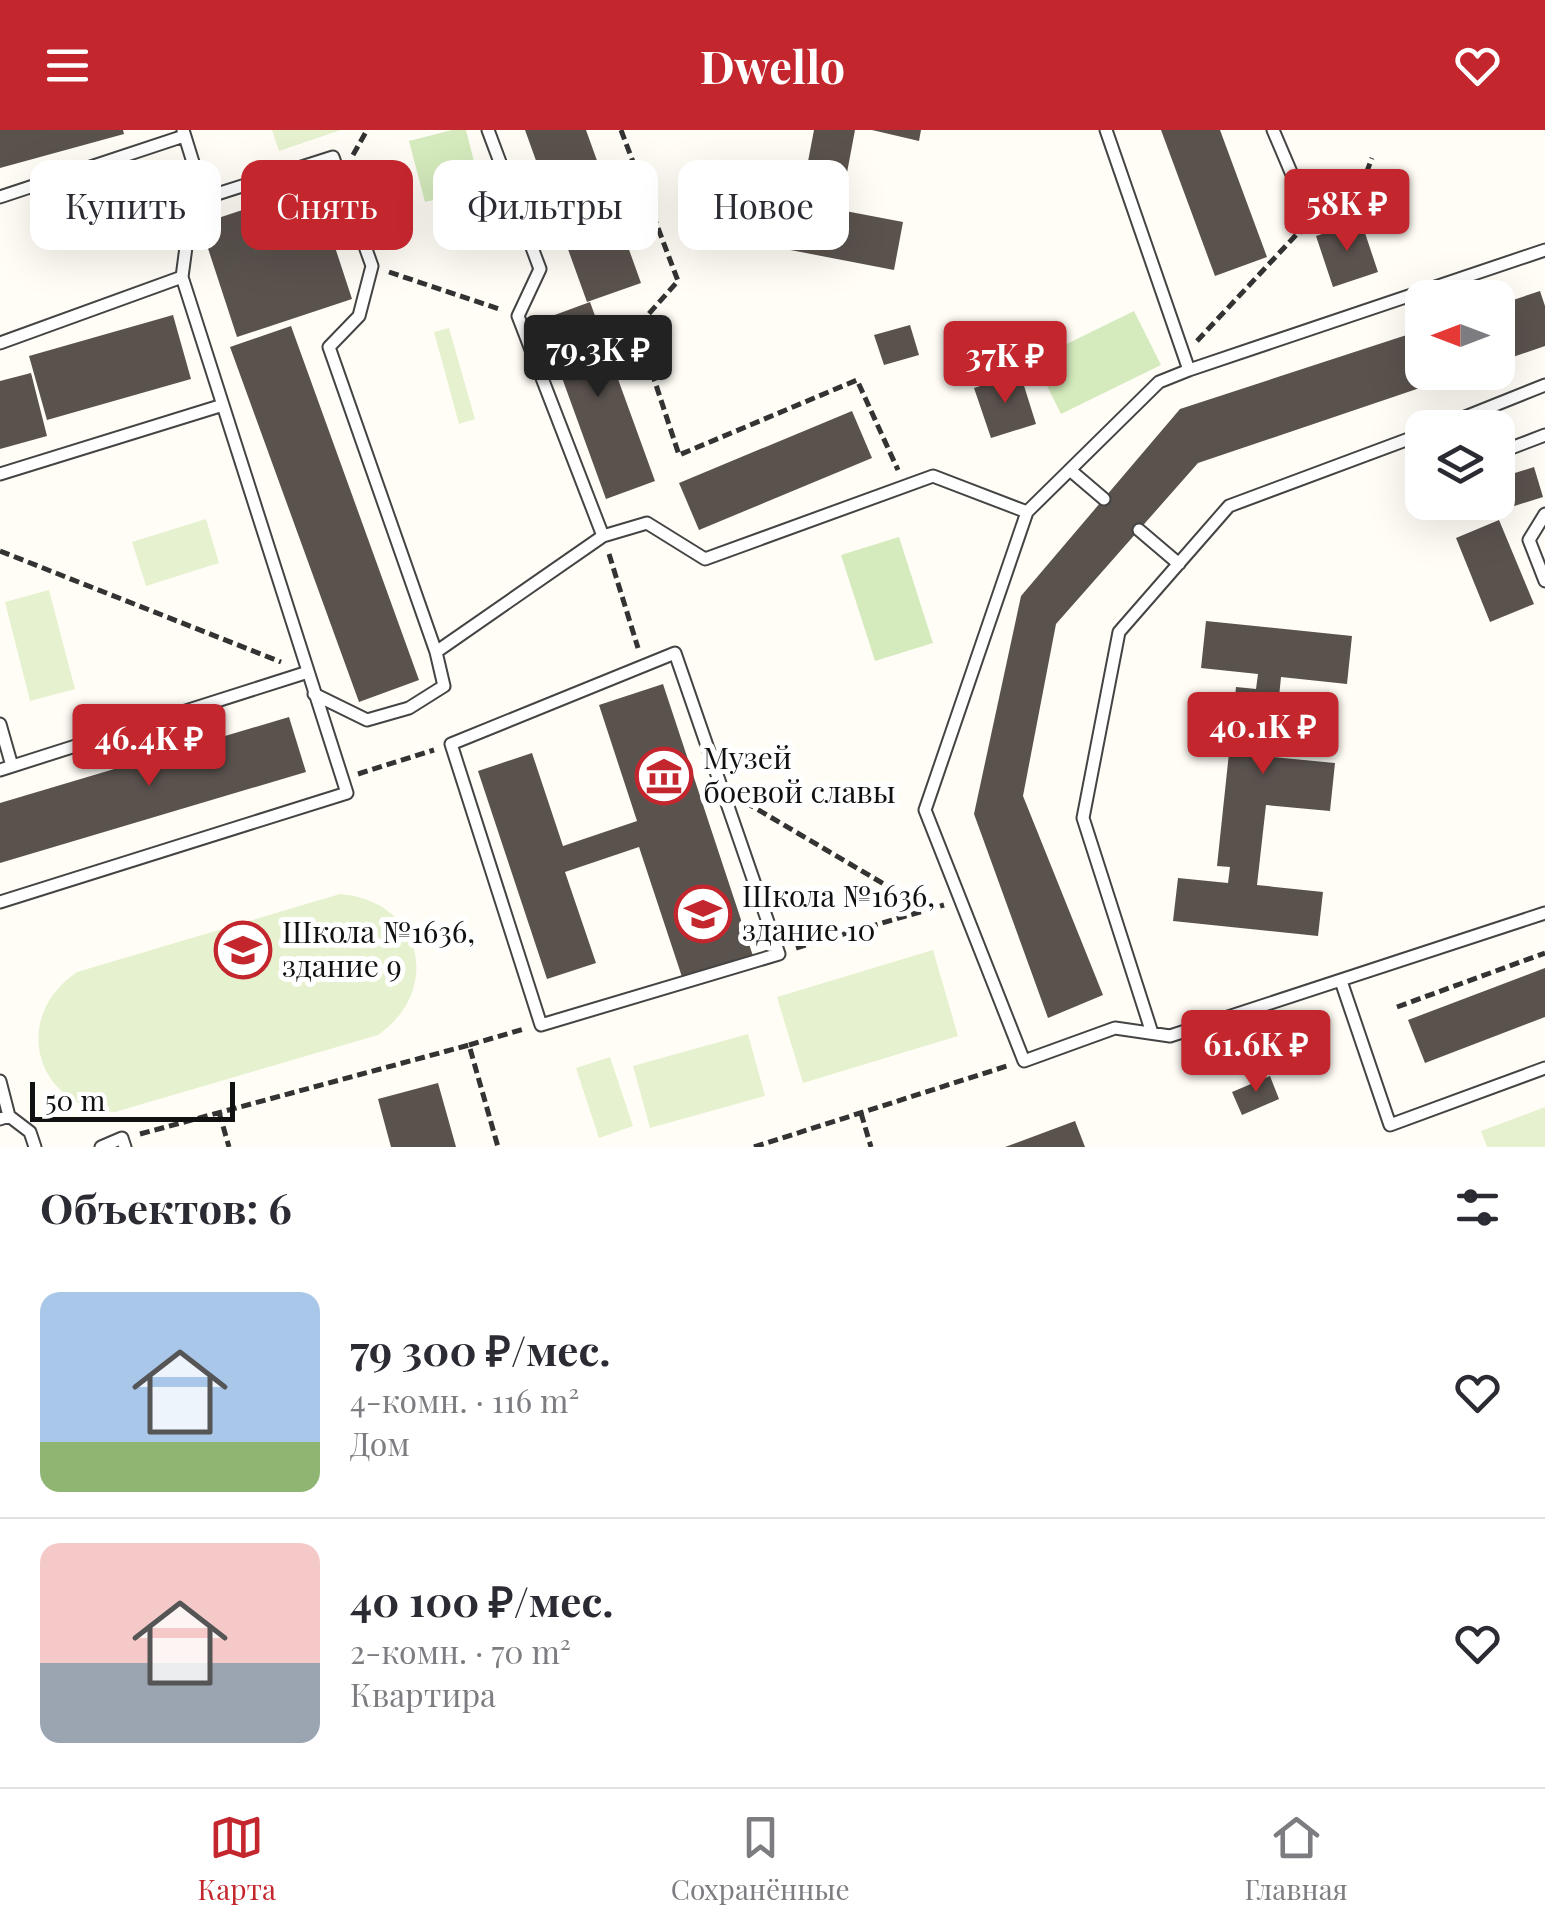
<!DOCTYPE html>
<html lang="ru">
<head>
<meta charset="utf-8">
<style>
	body { margin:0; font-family:"Playfair Display",serif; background:#f2f2f3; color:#2b2b33; height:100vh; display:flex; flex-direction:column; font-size:38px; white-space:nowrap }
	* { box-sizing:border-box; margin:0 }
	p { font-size:32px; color:#7c7c81 }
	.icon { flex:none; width:55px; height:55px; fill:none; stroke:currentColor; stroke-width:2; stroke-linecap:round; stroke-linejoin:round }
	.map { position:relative; height:1017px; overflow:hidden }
	.panel { display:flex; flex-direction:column; background:#fff; flex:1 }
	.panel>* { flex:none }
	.hud { position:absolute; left:30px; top:30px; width:1000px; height:90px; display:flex; gap:20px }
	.needle { width:65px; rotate:270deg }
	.fabs { position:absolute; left:1405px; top:150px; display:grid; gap:20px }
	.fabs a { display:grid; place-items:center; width:110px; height:110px; border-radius:20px; background:#fff; box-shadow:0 10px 40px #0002; font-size:50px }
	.scale { position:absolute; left:30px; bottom:25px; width:205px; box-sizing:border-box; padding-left:10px; border:5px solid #111; border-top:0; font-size:28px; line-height:35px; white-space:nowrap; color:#111; -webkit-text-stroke:8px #fff; paint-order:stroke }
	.price { position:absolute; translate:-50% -85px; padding:0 22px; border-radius:10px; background:#c4262e; color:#fff; font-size:32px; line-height:65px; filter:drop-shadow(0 2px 5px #0008) }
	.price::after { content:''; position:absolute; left:50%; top:60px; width:30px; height:22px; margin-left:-15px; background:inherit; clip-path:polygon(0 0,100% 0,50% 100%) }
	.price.active { background:#222; color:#fff }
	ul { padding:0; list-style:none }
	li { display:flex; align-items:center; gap:30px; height:250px; padding:0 40px }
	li+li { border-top:2px solid #e1e1e2 }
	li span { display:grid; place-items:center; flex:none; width:280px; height:200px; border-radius:20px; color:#555 }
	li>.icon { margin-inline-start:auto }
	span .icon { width:120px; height:120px; fill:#fffc; stroke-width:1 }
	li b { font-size:42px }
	h2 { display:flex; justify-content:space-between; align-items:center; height:120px; padding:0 40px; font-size:42px }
	.tag { padding:0 35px; border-radius:20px; background:#fff; box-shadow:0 10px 40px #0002; font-size:35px; line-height:90px }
	.tag.active { background:#c4262e; color:#fff }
	header { display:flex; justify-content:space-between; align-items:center; height:130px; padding:0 40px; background:#c4262e; color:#fff; font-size:45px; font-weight:700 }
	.dock { display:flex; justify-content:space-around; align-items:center; height:140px; border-top:2px solid #e1e1e2; background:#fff; font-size:28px; color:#7c7c81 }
	.dock a { display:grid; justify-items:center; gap:5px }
	.dock .active { color:#c4262e }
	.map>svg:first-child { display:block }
	.green { fill:#d5ebbd }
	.pitch { fill:#e6f2cf }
	.building { fill:#5a524d }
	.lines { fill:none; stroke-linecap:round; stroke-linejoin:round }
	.lane-casing { stroke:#444; stroke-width:15 }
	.path { stroke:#333; stroke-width:5; stroke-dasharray:10 5; stroke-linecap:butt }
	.lane { stroke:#fff; stroke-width:11 }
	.labels { text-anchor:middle; stroke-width:10; stroke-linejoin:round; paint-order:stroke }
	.poi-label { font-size:30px; fill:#111; stroke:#fff; text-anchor:start }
</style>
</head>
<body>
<header><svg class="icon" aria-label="menu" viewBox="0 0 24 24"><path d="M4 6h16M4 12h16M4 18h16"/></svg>Dwello<svg class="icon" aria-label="heart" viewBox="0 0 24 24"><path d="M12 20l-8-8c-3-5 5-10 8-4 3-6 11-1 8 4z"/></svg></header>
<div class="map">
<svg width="1545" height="1017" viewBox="0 0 1545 1017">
	<rect width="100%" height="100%" fill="#fffdf5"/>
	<path class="green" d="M452 0H466L481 59 425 72 409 11Z
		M1134 181 1161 235 1061 284 1034 230Z
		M899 407 933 513 875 531 841 425Z"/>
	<path class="pitch" d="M272 0H341L279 21Z
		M449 198 475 289 459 294 434 202Z
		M206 389 219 433 146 456 132 412Z
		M49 460 75 559 30 571 5 472Z
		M340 764C421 770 444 859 378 905L115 982C35 978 10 887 77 842Z
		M933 820 958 906 803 953 777 867Z
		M748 904 765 966 650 998 633 936Z
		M610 927 633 996 599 1008 576 938Z
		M1545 977V1017H1487L1481 1001Z"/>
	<path class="building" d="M0 0H123L124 4 0 38Z
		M525 0H586L641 153 587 172Z
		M814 0H855L840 80 903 92 894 140 754 113 764 61 801 68Z
		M872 0H921L919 11Z
		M1161 0H1220L1267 127 1215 146Z
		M315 56 352 169 237 207 200 94Z
		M1361 91 1378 142 1333 157 1316 106Z
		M1540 161 1545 176V216L1498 232V175Z
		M590 172 655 351 606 369 541 190Z
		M173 185 191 249 47 290 29 226Z
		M910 195 919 225 884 235 874 205Z
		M291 196 419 550 359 572 230 217Z
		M1422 200V242L1464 243 1198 333 1056 494 1023 666 1103 865 1048 888 974 684 1021 466 1180 279Z
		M31 243 47 306 0 319V251Z
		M1020 243 1036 294 991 308 974 258Z
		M852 281 872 328 699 400 679 353Z
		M1534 337 1543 367 1508 378 1499 348Z
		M1499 390 1534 474 1490 492 1456 408Z
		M1206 491 1352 506 1347 554 1281 547 1273 627 1335 633 1330 681 1266 675 1257 755 1323 762 1318 806 1173 791 1178 748 1228 753 1230 737 1217 736 1236 557 1256 559 1258 544 1201 538Z
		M663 554 753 826 683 850 639 717 565 742 596 833 547 849 478 641 532 623 563 716 637 691 599 575Z
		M289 587 306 642 0 733V673Z
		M1545 838V887L1425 933 1408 890Z
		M1270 946 1279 969 1242 985 1232 962Z
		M438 953 456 1017H391L378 969Z
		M1075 991 1085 1017H1005Z"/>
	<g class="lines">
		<g class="lane-casing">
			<path id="lane" d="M488 0 540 139 518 186 603 406 647 393 705 429 933 346 1027 382 1159 252 1189 240 1106 0
				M1273 0 1296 54 1355 74
				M0 67 184 6
				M192 72 333 27 372 136 359 186 329 217 436 522 444 556 409 578 367 590 314 564
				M0 213 182 147
				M1189 240 1545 120
				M1457 298 1450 293 1545 255
				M1498 323 1545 305
				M1070 340 1104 369
				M0 344 223 275
				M1027 382 925 680 1024 931 1115 898 1170 906 1545 783
				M1545 384 1529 410 1545 451
				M1139 400 1179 434
				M436 522 603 406
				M675 523 779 824 541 895 451 614Z
				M0 594 12 636
				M0 640 308 542
				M0 772 347 663 182 147 196 42 183 0
				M1341 851 1390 995 1545 938
				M1152 903 1083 688 1119 502 1229 376 1422 304
				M0 951 9 986
				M0 989 9 986 30 1002 35 1017
				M101 1017 122 1008 125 1017"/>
		</g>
		<path class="path" d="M621 0 678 151 637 197 679 325 857 250 898 340
			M353 25 367 0
			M1361 57 1372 28
			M389 142 502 180
			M1197 211 1297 104 1330 87
			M0 421 281 532
			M609 424 638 518
			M358 644 434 620
			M745 672 928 780
			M796 818 944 775
			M1397 877 1545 823
			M469 915 524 899
			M219 982 229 1017
			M861 983 871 1017
			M140 1004 469 915 498 1017
			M754 1017 1007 936"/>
		<use href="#lane" class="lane"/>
	</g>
	<defs>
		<g id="museum-ring" transform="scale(2.875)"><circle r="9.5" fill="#fff" stroke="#c4262e" stroke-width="1.5"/><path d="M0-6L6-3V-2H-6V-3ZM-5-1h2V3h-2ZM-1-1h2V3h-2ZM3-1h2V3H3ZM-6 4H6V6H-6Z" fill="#c4262e"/></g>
		<g id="school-ring" transform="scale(2.875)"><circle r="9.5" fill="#fff" stroke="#c4262e" stroke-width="1.5"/><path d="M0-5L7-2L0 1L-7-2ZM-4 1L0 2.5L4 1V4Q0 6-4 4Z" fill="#c4262e"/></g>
	</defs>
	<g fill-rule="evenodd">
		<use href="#museum-ring" x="664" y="646"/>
		<use href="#school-ring" x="703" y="784"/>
		<use href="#school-ring" x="243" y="820"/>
	</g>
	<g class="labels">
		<g class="poi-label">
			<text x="703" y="639">Музей<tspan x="703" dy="34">боевой славы</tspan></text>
			<text x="742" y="777">Школа №1636,<tspan x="742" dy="34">здание 10</tspan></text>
			<text x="282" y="813">Школа №1636,<tspan x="282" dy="34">здание 9</tspan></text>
		</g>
	</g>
</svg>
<div class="fabs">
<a><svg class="needle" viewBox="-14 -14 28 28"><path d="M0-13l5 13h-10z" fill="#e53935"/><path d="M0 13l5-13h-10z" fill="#7c7c81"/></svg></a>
<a><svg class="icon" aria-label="layers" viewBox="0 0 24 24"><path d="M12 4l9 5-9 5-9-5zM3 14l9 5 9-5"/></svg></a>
</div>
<div class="scale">50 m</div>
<b class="price" style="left:1347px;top:124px">58K ₽</b>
<b class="price active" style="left:598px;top:270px">79.3K ₽</b>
<b class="price" style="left:1005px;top:276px">37K ₽</b>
<b class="price" style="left:1263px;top:647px">40.1K ₽</b>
<b class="price" style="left:149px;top:659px">46.4K ₽</b>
<b class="price" style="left:1256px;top:965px">61.6K ₽</b>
<div class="hud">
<a class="tag">Купить</a>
<a class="tag active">Снять</a>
<a class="tag">Фильтры</a>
<a class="tag">Новое</a>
</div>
</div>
<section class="panel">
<h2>Объектов: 6<svg class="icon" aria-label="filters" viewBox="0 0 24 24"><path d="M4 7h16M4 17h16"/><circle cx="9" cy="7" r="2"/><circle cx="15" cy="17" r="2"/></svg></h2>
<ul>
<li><span style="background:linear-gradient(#a9c7e8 75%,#8fb573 0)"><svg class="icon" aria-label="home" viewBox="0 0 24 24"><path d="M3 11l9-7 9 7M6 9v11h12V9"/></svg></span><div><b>79 300 ₽/мес.</b><p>4-комн. · 116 m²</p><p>Дом</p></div><svg class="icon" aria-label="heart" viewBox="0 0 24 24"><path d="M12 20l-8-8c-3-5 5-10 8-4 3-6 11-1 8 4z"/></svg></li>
<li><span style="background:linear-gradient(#f6c9c9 60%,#9aa5b1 0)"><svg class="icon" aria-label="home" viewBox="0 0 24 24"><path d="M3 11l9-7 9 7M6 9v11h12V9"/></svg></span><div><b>40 100 ₽/мес.</b><p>2-комн. · 70 m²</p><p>Квартира</p></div><svg class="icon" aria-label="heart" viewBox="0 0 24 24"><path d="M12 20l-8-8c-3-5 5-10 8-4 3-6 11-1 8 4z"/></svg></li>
</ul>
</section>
<nav class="dock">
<a class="active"><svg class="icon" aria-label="map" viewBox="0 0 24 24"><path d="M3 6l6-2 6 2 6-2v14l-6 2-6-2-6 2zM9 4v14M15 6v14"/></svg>Карта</a>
<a><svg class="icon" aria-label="saved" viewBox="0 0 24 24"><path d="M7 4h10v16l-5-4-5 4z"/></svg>Сохранённые</a>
<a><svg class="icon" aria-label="home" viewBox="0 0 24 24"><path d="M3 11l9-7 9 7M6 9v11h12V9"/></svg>Главная</a>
</nav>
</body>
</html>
